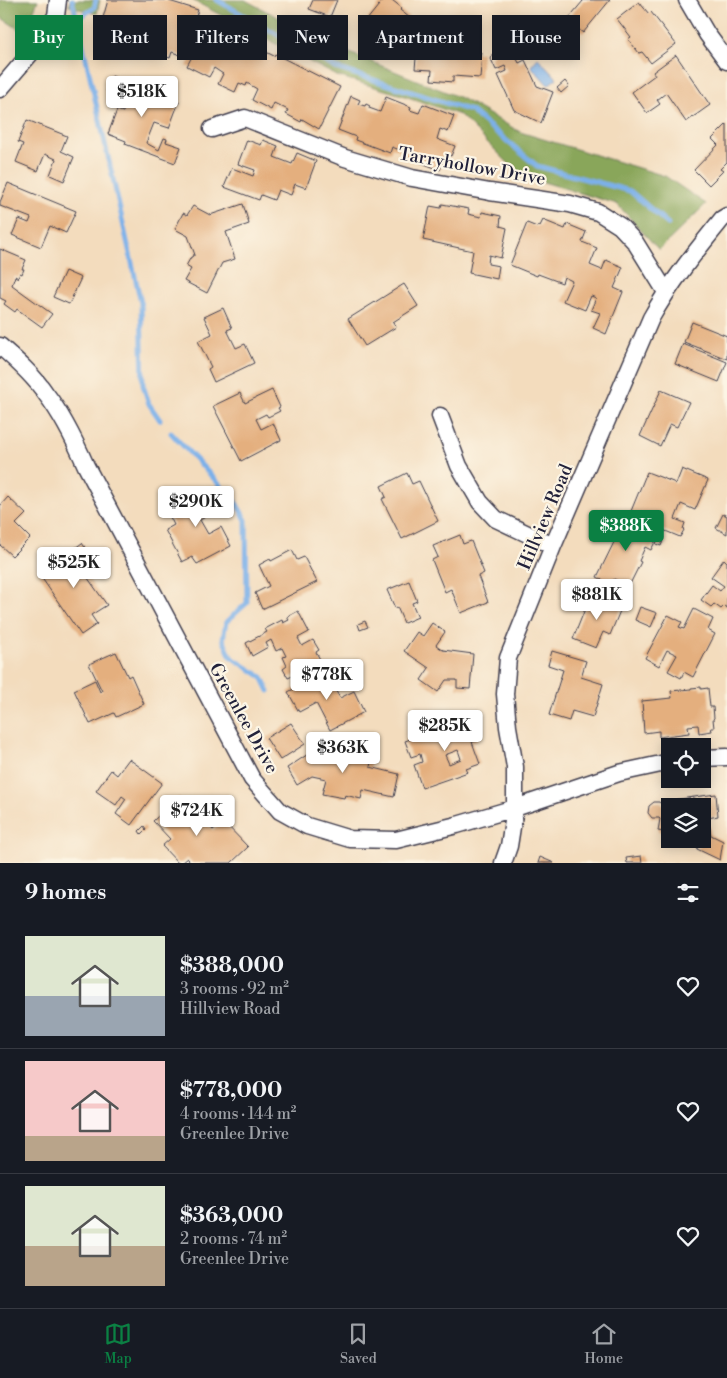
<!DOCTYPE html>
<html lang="en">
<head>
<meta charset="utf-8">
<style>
	body { margin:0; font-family:"Libre Bodoni",serif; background:#242831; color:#f1f3f6; height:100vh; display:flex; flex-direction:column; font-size:19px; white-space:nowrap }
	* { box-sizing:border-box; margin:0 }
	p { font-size:16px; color:#9ea1a6 }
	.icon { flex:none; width:28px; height:28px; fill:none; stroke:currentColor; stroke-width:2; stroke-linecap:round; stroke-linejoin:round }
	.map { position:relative; height:863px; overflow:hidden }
	.side { display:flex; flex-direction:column; background:#171b24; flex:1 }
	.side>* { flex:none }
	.hud { position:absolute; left:15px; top:15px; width:698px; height:45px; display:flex; gap:10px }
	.controls { position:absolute; left:661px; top:738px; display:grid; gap:10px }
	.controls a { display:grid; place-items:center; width:50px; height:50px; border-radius:0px; background:#171b24; box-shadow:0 2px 12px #0003; font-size:25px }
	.price { position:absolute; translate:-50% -42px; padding:0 11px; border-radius:5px; background:#fff; color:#222; font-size:16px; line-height:32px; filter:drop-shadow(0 1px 2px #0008) }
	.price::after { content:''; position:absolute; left:50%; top:30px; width:15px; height:11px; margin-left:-8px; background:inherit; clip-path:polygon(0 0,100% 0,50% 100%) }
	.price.selected { background:#0b8043; color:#fff }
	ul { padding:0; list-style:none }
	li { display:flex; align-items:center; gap:15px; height:125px; padding:0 25px }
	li+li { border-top:1px solid #363941 }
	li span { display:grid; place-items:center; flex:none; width:140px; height:100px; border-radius:0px; color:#555 }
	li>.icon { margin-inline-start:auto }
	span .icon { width:60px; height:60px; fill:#fffc; stroke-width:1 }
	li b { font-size:21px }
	h2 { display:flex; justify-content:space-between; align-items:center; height:60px; padding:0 25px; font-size:21px }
	.chip { padding:0 18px; border-radius:0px; background:#171b24; box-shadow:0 2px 12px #0003; font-size:18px; line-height:45px }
	.chip.selected { background:#0b8043; color:#fff }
	.tabs { display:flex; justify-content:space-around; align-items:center; height:70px; border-top:1px solid #363941; background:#171b24; font-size:14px; color:#9ea1a6 }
	.tabs a { display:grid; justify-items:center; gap:2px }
	.tabs .selected { color:#0b8043 }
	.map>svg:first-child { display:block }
	.forest { fill:#89a65a; stroke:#56644a }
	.water { fill:#7cb0e9; stroke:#4f6992 }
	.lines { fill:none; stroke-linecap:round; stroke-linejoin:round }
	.stream { stroke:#7cb0e9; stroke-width:5 }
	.building { fill:#e4af7e; fill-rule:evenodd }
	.minor-casing { stroke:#413e4e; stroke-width:19 }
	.minor { stroke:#fff; stroke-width:16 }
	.labels { text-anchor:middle; stroke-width:4.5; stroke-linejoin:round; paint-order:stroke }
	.street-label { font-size:18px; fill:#22223b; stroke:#fcf5e5 }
</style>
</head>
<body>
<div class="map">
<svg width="727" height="863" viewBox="0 0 727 863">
	<rect width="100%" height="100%" fill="#fcf5e5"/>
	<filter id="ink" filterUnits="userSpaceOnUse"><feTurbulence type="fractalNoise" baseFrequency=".02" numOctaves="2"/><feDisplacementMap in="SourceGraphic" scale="10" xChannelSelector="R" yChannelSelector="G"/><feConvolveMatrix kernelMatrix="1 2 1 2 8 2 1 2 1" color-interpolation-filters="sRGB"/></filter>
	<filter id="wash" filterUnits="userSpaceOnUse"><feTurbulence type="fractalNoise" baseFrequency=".0096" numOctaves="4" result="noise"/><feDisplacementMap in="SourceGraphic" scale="20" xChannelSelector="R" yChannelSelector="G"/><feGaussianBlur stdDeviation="1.12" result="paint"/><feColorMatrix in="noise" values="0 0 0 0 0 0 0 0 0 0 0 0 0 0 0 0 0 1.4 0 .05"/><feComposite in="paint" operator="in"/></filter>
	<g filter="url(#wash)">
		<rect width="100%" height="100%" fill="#f3dcbd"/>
		<path class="forest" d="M0 0H38L25 33 0 17Z
			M70 0H100L97 14 69 6Z
			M192 0H245L335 47 461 98 520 132 665 176 706 204 659 250 617 204 520 175 460 115 402 95 337 76Z"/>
		<path class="water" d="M538 58 557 78 548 85 531 66Z"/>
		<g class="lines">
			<path class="stream" d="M72 0 77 19 94 8 96 0
				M217 0 336 68 471 111 537 166 630 191 668 224
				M77 19 141 303 143 385 149 404 160 420
				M171 433 235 501 246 520 247 603 226 622 223 639 231 657 262 677 269 691"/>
		</g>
		<g id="blocks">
			<path class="building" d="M108 0H170L169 1 198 10 183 56 172 52 170 58 152 52 157 35 154 34 150 48 126 41 128 36 115 32 116 30 101 25Z
				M313 0H337L330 17 309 9Z
				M383 0H392L402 8 400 10 420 26 396 54 362 26Z
				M582 0H610L583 33 567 20 583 1Z
				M639 2 649 14 651 12 676 44 651 63 642 52 639 53 628 39 631 37 617 19Z
				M211 20 249 40 248 43 274 56 275 54 340 87 319 129 302 119 301 122 286 114 288 110 274 103 271 110 252 100 257 89 247 83 246 86 239 83 235 92 218 84 223 74 214 68 209 77 187 66Z
				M498 43 520 51 517 59 519 63 525 60 537 86 553 92 541 123 514 110 498 75 507 71 505 66 496 70 491 59Z
				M434 46 459 48V51L482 53 480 78 453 76V82L431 80 432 70 415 69 417 47 434 49Z
				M676 55 710 105 686 122 666 93 657 100 660 104 647 113 632 92 655 75 653 72Z
				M112 76 179 102 169 128 154 123 146 143 159 150 164 138 167 139 166 142 181 147 175 163 125 144 126 141 108 134 117 110 123 112 126 102 115 97 116 94 106 91Z
				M565 81 569 86 561 93 557 88Z
				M351 96 360 100 358 104 365 106 366 104 370 106 369 108 380 112 386 97 411 107 410 110 419 113 423 104 454 116 448 132 440 129 437 139 455 146 451 156 446 154 440 170 404 156 405 152 392 147 390 153 355 140 356 137 338 130Z
				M27 120 67 136 61 151 74 157 64 181 50 175 56 159 45 154 38 171 16 162 23 144 18 142Z
				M727 124V162L720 169 723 171 709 185 694 170 718 145 712 139Z
				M247 140 261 145 263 140 278 146 274 157 292 164 297 153 316 161 306 188 295 184 291 195 278 190 274 200 261 195 259 200 224 187 232 168 253 176 255 170 238 164Z
				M8 183 76 211 66 233 50 226 41 247 12 235 19 219 29 223 31 218 0 206V202Z
				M243 204 249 224 226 232 235 259 222 263 207 293 184 281 191 269 186 266 191 257H192L193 255H195L188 236 175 229 183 213 187 215 193 206 210 215Z
				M442 204 469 209 468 214 481 217 482 212 501 216 500 226 507 228 501 258 489 255 488 264 499 266 497 279 469 273 473 251 423 240 430 206 441 208Z
				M543 220 565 229 567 224 586 232 582 242 597 248 590 265 602 270 606 260 623 267 614 288 623 292 606 334 593 328 600 313 591 310 596 298 591 296 585 310 563 301 572 281 564 277 562 283 538 274 537 276 510 265 527 223 537 227 538 225 540 226Z
				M0 249 26 260 22 269H24L22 274 20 273 18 278 15 276 12 285 52 314 42 327 17 309 15 312 4 304 6 301 0 298Z
				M65 271 81 278 69 304 53 297Z
				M404 284 418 306 393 322 396 327 365 346 348 319Z
				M223 308 232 328 227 330 236 348 245 344 254 363 214 382 208 369 211 367 198 341 212 334 204 317Z
				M692 322 727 336V359L684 342Z
				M683 344 727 362 719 382 675 364Z
				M272 390 280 407 278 408 280 411 268 417 266 414 256 419 261 429 273 423 281 440 241 461 213 406 240 393 245 403Z
				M661 390 689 402 677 427 670 424 660 446 640 436Z
				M682 469 708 480 695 510 681 504 675 519 685 523 683 529 684 530 680 537 629 516 647 472 673 482 676 484Z
				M407 473 412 484 419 481 438 521 402 539 382 499 386 497 381 486Z
				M214 488 222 503 216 506 219 510 200 520 208 534 221 527 231 546 197 564 192 557 182 562 165 530 174 525 167 511 207 489 208 492Z
				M8 497 26 514 16 524 30 538 12 556 0 545V506Z
				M723 514 727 516V534L716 528Z
				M617 517 658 536 651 550 645 547 639 561 641 562 629 586 614 579 611 584 597 577 618 534 611 530Z
				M460 535 463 544 471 541 484 573 478 576 488 602 461 613 451 589 445 592 432 560 438 557 433 546Z
				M658 539 663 541 661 546 656 544Z
				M82 543 92 558 80 567 107 605 91 615 97 624 81 635 39 574Z
				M292 550 297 560 304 557 317 582 262 609 255 593 269 586 259 565 270 559 271 561Z
				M724 559 727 562V608L724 606 721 609 714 604 711 607 701 600 712 585 720 591 724 586 711 577Z
				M409 581 417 601 412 603 418 617 404 623 397 607 395 608 387 590Z
				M597 595 622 606 610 635 603 632 596 648 573 639 589 599 594 601Z
				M640 607 657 613 651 627 635 620Z
				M694 609 713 619 708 630 715 634 693 677 684 672 681 678 668 671 677 655 667 650 659 666 645 658 668 615 682 622 679 627 684 629Z
				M298 611 309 632 298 638 302 646 313 640 319 650 316 652 323 665 297 679 295 675 288 678 283 669 287 666 283 657 286 656 282 648 276 651 271 640 266 643 268 647 252 656 246 643 267 632 265 629 282 620 283 623 289 620 287 617Z
				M365 621 368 627 360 630 358 624Z
				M432 623 445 632 436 645 443 650 473 654 470 689 457 688V680H446L438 692 421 680 429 668 404 651 417 632 423 636Z
				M552 651 586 661 581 677 603 684 593 717 572 711 569 721 549 715 563 670 548 665Z
				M116 652 128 677 131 675 144 704 116 717 114 713 90 724 74 690 95 680 100 692 102 691 89 664Z
				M325 673 340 698 354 691 364 712 330 730 316 703 299 712 288 692Z
				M701 687V689L708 688 710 707H713L714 718 713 719 714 728H711L712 731 699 733 698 725 688 726 689 733 659 737V731L644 733 642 701 672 698 671 691 691 689V688Z
				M470 717 478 740 472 742 480 764 466 769 468 772 422 788 414 765 422 762 420 754 411 757 405 741ZM458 750 461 759 449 764 445 755Z
				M291 723 305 744 280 760 266 738Z
				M328 741 335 754 371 762 370 767 399 774 394 797 363 790 361 799 345 795 344 798 322 794 326 779 312 776 297 785 287 768Z
				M129 759 162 783 131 825 116 814 126 799 122 796 116 805 96 791 111 770 117 775Z
				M716 794 718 816 708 818 711 835 723 841 720 860 697 849 701 841V839H702V806H670V833L658 831 660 819 659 818H652L648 813 649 806 654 802H659L663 805 672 804V800Z
				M179 797 194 813 195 812 213 830 223 821 248 847 231 863H192L187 858 181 863H178L162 846 170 839 153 821Z
				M144 826 146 829 141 834 139 831Z
				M641 856 642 863H627L626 858Z
				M540 857 554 863H538Z"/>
		</g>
	</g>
	<g filter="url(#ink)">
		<use href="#blocks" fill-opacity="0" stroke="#413e4e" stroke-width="1"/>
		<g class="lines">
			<g class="minor-casing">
				<path id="minor" d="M687 0 707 34 727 61
					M0 89 30 54 56 16 58 0
					M212 129 245 118 345 158 412 178 490 192 570 204 598 212 620 226 635 242 666 292
					M0 346C16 360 34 376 46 394 63 416 75 441 86 466L252 779 280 811 307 826 350 839 396 840 457 825 515 808 619 773 670 762
					M440 416 459 466 480 502 496 519 553 546
					M702 758 727 757
					M503 863 509 846 515 808V767L508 727 505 694 508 658 553 546 651 318C671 282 696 251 722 219L727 216"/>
			</g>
			<use href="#minor" class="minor"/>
		</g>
	</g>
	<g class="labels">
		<g class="street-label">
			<text transform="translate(472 166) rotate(10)" y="6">Tarryhollow Drive</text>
			<text transform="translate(545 517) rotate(-67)" y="6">Hillview Road</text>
			<text transform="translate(244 718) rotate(61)" y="6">Greenlee Drive</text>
		</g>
	</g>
</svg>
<div class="controls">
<a><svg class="icon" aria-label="locate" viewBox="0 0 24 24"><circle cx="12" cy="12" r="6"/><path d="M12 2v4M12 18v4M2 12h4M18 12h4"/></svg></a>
<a><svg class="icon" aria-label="layers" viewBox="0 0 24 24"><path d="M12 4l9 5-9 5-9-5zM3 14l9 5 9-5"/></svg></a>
</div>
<b class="price" style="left:142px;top:118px">$518K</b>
<b class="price" style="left:196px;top:528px">$290K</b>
<b class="price selected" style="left:626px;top:552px">$388K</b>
<b class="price" style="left:74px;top:589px">$525K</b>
<b class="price" style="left:597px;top:621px">$881K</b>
<b class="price" style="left:327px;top:701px">$778K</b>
<b class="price" style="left:445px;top:752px">$285K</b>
<b class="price" style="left:343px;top:774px">$363K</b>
<b class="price" style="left:197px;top:837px">$724K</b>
<div class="hud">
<a class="chip selected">Buy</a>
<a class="chip">Rent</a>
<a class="chip">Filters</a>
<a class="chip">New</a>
<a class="chip">Apartment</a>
<a class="chip">House</a>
</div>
</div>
<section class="side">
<h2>9 homes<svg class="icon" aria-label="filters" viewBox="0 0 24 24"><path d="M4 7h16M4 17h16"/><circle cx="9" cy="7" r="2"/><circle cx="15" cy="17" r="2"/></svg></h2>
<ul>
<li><span style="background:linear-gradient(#dfe7d0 60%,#9aa5b1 0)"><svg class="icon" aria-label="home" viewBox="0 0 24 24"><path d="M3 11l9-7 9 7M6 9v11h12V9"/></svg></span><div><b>$388,000</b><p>3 rooms · 92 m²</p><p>Hillview Road</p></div><svg class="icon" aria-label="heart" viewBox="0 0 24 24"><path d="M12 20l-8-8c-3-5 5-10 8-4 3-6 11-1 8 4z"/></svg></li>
<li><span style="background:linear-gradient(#f6c9c9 75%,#b9a48a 0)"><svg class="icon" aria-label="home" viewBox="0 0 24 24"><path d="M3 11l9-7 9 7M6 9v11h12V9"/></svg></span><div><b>$778,000</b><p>4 rooms · 144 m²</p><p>Greenlee Drive</p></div><svg class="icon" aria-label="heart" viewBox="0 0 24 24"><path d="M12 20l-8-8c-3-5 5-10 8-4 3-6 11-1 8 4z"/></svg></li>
<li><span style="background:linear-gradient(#dfe7d0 60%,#b9a48a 0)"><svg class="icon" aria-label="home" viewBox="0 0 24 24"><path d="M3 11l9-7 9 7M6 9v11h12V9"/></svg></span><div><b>$363,000</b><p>2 rooms · 74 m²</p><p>Greenlee Drive</p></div><svg class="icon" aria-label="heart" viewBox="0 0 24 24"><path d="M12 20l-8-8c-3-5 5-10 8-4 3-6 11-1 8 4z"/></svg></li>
</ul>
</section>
<nav class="tabs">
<a class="selected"><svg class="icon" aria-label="map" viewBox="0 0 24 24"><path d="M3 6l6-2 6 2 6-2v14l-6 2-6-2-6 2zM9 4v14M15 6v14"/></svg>Map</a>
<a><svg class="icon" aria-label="saved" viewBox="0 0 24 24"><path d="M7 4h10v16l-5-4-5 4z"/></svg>Saved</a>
<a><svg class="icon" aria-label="home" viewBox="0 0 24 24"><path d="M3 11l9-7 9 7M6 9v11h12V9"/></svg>Home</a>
</nav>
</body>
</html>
